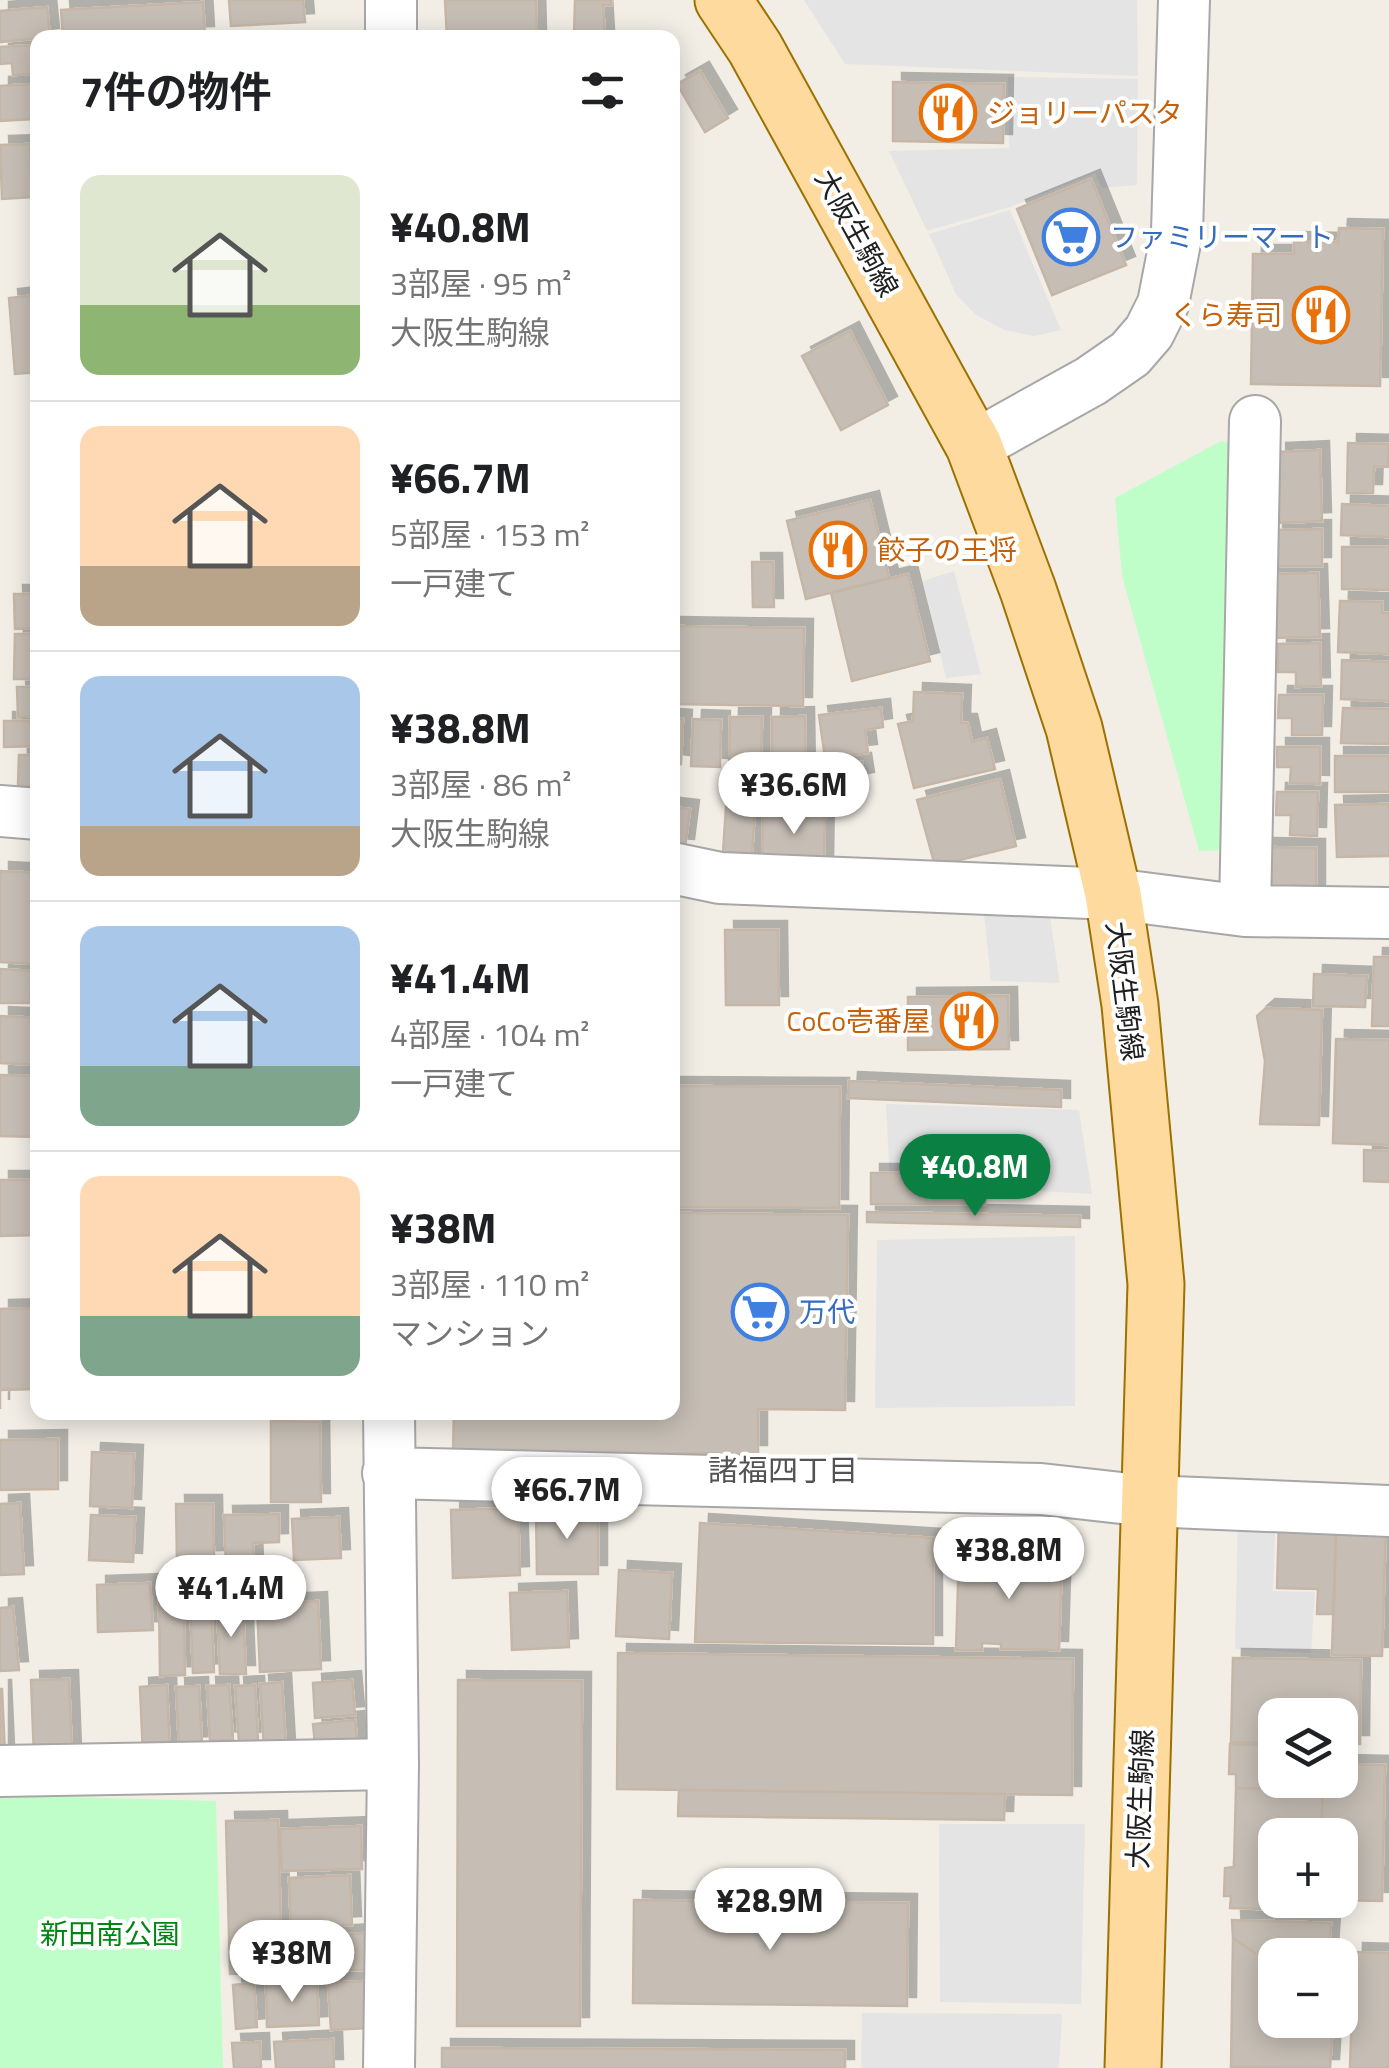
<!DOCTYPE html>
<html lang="ja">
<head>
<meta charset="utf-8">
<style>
	body { margin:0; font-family:"Titillium Web","Noto Sans JP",sans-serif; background:#f6f6f6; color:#202124; height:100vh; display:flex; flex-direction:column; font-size:38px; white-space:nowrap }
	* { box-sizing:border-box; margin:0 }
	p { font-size:32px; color:#757577 }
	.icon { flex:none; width:55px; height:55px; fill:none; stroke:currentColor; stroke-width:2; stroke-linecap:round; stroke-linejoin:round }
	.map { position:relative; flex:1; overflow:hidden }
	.panel { position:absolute; left:30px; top:30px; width:650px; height:1390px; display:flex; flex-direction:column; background:#fff; border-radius:20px; box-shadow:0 5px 25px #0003 }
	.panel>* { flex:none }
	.tools { position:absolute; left:1258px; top:1698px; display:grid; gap:20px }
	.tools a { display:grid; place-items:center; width:100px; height:100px; border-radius:20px; background:#fff; box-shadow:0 5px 25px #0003; font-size:50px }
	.price { position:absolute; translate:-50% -85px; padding:0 22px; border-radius:35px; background:#fff; color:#222; font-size:32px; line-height:65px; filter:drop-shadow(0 2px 5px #0008) }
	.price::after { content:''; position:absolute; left:50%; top:60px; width:30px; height:22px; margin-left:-15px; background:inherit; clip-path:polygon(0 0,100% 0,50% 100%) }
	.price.active { background:#0b8043; color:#fff }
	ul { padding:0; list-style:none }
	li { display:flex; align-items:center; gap:30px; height:250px; padding:0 50px }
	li+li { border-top:2px solid #e0e0e0 }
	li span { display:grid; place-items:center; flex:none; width:280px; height:200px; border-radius:20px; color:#555 }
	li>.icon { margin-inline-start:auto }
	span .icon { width:120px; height:120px; fill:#fffc; stroke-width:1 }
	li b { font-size:42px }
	h2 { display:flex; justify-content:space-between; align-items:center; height:120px; padding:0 50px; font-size:42px }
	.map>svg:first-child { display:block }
	.park { fill:#c0fec9 }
	.parking { fill:#e4e4e4 }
	.building { fill:#c6beb5; stroke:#c5b6a7; stroke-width:2.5; filter:url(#shadow) }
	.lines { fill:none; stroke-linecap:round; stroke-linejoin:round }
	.minor-casing { stroke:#a7a7a7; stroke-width:54 }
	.major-casing { stroke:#9d7100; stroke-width:59 }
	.minor { stroke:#fff; stroke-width:50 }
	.major { stroke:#ffda9e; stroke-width:55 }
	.labels { text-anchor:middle; stroke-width:8; stroke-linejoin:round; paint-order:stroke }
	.food-label { font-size:28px; fill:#c56008; stroke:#fff; text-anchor:start }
	.street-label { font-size:28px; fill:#202020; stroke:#fff }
	.shop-label { font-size:28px; fill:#366cbe; stroke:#fff; text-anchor:start }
	.park-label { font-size:28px; fill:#038514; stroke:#fff }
	.neighbourhood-label { font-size:30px; fill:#535353; stroke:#fff }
</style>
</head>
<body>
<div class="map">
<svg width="1389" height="2068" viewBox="0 0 1389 2068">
	<defs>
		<filter id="shadow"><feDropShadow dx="9" dy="-9" stdDeviation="0" flood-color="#0004"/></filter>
	</defs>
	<rect width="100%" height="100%" fill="#f2eee6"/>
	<path class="park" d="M1221 441 1236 445 1232 850 1199 851 1122 576 1115 498Z
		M0 1795 216 1801 223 2068H0Z"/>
	<path class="parking" d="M804 0H1137L1138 76 845 64Z
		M1008 77 1138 79 1137 185 1102 188 1095 173 1013 206 927 231 889 151 1009 148Z
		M1010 210 1061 330 1034 336 1004 330 975 314 956 294 929 234Z
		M954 571 981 674 946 678 923 581Z
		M983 904H1048L1060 983 991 981Z
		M886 1104 1079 1110 1092 1194 890 1183Z
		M1075 1236V1406L875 1408 877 1240Z
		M1238 1513H1276L1273 1591 1315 1592 1311 1653 1235 1649Z
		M939 1824H1085L1081 2004 940 2002Z
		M862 2013 1062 2014 1059 2068H861Z"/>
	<path class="building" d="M229 0H303L305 22 231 26Z
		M445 0H536L537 38H447Z
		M575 0H611V5H603L605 38H574Z
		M203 2 205 35 63 38 61 10Z
		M47 7 50 37 0 42V11Z
		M38 45V74L13 75 12 63 0 64V47Z
		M700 71 728 118 705 132 677 84Z
		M893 82 1004 84 1003 143 893 141Z
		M32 84 34 119 0 121V86Z
		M30 144 32 197 2 199 0 145Z
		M1091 179 1126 265 1052 295 1017 209Z
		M1339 228 1383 229 1380 386 1251 384 1253 254H1294V241L1338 242Z
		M38 295V372L15 374 9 298Z
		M850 331 888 405 841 430 802 356Z
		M1348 443 1389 444 1388 467 1374 466 1373 493H1347Z
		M1320 450 1322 521 1279 523 1277 452Z
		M870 500 889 578 806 599 787 521Z
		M1342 504 1389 506V537L1341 535Z
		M1322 529V566H1274V530Z
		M1342 547H1389V590L1342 589Z
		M752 562H773L774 607H753Z
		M1318 573 1320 637 1269 638 1268 574Z
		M908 574 930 661 852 681 831 593Z
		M14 594H38V628L15 629Z
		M1340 601 1382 602V613H1389V654L1338 652Z
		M672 626 804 628 803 706 672 704Z
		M15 634H38V679H14Z
		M1320 643 1321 686 1296 687V672H1278V644Z
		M1342 660 1389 662V701L1341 699Z
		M17 687H38V716L18 717Z
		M914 692 962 694 961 723H968L972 742 987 738 995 769 914 788 898 724 913 721Z
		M1279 695H1323L1322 735H1292V718H1278Z
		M881 708 883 727 865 730 868 753 825 758 819 715Z
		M1343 708 1389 709V744L1341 743Z
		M805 716 806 780 772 781V717Z
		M730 717H762L761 775 729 774Z
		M672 718 683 719 681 764 672 763Z
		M693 719 721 720 720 767 691 766Z
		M4 721H38V746L4 747Z
		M1277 747H1320V784L1290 783 1291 767H1277Z
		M19 755H38V786H18Z
		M1335 756H1389V792H1335Z
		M862 762 865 781 826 787 823 767Z
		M1000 779 1016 846 935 866 917 800Z
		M1277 792H1318L1317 836 1290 835 1291 815H1276Z
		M763 804H825L824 870 762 869Z
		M1389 804V856L1337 857 1335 805Z
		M672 807 690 809 685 848 672 847Z
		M726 807 755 809 751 869 722 867Z
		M1265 847 1316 848V900L1265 899Z
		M0 871 38 873 36 964 0 962Z
		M725 930H778L779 1005H726Z
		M1374 957H1389V1026H1372Z
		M0 969 31 971 30 1003H0Z
		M1314 974 1367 976 1365 1007 1313 1006Z
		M1008 996 1009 1049 908 1050V997Z
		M1266 1008 1322 1010 1319 1125 1260 1124 1265 1061 1257 1016Z
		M0 1016 38 1018V1065L0 1063Z
		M1336 1039 1389 1040V1145L1333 1143Z
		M0 1075 38 1076V1137L0 1136Z
		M849 1081 1061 1090V1107L848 1098Z
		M672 1086 840 1087 839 1208 672 1207Z
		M1364 1150 1389 1151V1182L1364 1181Z
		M871 1173H985V1204H871Z
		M0 1180H38V1235L0 1236Z
		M867 1212 1080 1216V1227L867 1222Z
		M672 1213 848 1215 845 1410 758 1409V1454L453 1451 454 1412H672Z
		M38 1308V1389L0 1390V1409V1309Z
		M271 1421 320 1422 321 1502H271Z
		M58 1439V1489L0 1490V1440Z
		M92 1452 134 1454 132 1508 90 1506Z
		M20 1503 24 1574 0 1575V1504Z
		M176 1504H213L214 1559 177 1560Z
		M518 1508 520 1575 453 1578 451 1510Z
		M598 1510V1574H537L536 1511Z
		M279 1514V1542L253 1543 254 1567H226L224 1515Z
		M91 1515 135 1517 133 1562 89 1560Z
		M339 1517 341 1558 294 1560 292 1519Z
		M1279 1519 1336 1521 1334 1614H1317L1318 1589 1277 1588Z
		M1336 1521 1386 1522 1382 1656 1332 1655Z
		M700 1523 933 1538V1644L695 1642Z
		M959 1553 1062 1557 1059 1650 1001 1649V1644L982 1643V1650H956Z
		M619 1570 672 1573 669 1639 616 1636Z
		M150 1583 153 1630 98 1632 97 1585Z
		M567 1591 569 1647 512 1650 510 1593Z
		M184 1600 185 1675 160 1676 159 1601Z
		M211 1601 214 1672 193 1673 190 1602Z
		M318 1601 321 1669 260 1672 257 1604Z
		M217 1606H243L246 1674H220Z
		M13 1607 19 1670 0 1671V1608Z
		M618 1653 1073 1659 1072 1795 617 1789Z
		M1233 1658 1361 1660 1360 1744H1340V1715H1275V1743L1231 1742Z
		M69 1679 72 1756 34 1757 31 1680Z
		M352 1680 355 1715 315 1718 313 1683Z
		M458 1680 582 1681 580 2026H457Z
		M282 1682 286 1749 264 1750 260 1684Z
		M167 1685 170 1753 143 1755 140 1687Z
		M229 1685 233 1740 210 1741 207 1686Z
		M255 1685 258 1740 239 1742 235 1686Z
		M199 1686 202 1745 179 1746 176 1687Z
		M0 1689H2L5 1754 0 1755Z
		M355 1720 358 1749 316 1753 313 1724Z
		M1230 1744 1275 1745V1780H1323V1790L1236 1788V1774H1229Z
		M1340 1764 1385 1765 1382 1901 1331 1900H1340V1835H1321L1323 1780H1340Z
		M1236 1788 1323 1790 1321 1835H1275V1900H1301V1910L1230 1908 1231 1896H1224L1225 1868 1234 1867Z
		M679 1790 1005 1794 1004 1820 678 1816Z
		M278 1820 282 1972 230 1974 226 1821Z
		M361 1826 362 1869 282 1871 280 1829Z
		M350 1875 352 1925 291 1928 289 1878Z
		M634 1900 908 1903 907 2006 633 2003Z
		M1232 1920 1331 1923 1329 1955 1256 1954 1233 1938Z
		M365 1933 366 1970 328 1971 327 1935Z
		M1233 1938 1256 1954 1275 1955V2020H1333L1330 2068 1231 2067Z
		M1354 1952 1389 1953V2068H1350Z
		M365 1981 368 2028 331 2030 328 1983Z
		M317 1982 319 2025 267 2027 266 1984Z
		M254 1983 257 2027 236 2029 233 1985Z
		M333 2039 334 2068H276L274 2042Z
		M260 2042 261 2068H234L232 2043Z
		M442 2048 845 2050V2068H442Z"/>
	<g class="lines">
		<g class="minor-casing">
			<path id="minor" d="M391 0V38
				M974 446 1091 381 1130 354 1149 332 1163 304 1177 232 1184 0
				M0 811 38 814
				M672 868 720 878 1113 894 1245 911 1389 913
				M1245 911 1255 421
				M389 1412 393 1764 389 2068
				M388 1473 1041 1489 1148 1501 1389 1511
				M0 1771 393 1764"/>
		</g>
		<g class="major-casing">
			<path id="major" d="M723 0 755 48 974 446 1028 590 1074 728 1113 894 1130 1005 1156 1284 1133 2068"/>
		</g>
		<use href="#minor" class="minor"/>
		<use href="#major" class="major"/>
	</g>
	<defs>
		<g id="restaurant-ring" transform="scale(2.875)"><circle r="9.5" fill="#fff" stroke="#e8710a" stroke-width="1.5"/><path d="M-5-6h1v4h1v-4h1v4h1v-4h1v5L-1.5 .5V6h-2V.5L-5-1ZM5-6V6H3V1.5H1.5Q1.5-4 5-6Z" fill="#e8710a"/></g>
		<g id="supermarket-ring" transform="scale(2.875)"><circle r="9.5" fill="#fff" stroke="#3f7fe0" stroke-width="1.5"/><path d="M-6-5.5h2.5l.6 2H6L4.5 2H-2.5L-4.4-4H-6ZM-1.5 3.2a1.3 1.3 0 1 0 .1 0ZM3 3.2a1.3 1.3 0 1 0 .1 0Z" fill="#3f7fe0"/></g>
	</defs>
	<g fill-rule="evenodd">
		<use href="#restaurant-ring" x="948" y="113"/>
		<use href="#supermarket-ring" x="1071" y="237"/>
		<use href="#restaurant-ring" x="1321" y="315"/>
		<use href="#restaurant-ring" x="838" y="550"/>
		<use href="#restaurant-ring" x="969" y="1021"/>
		<use href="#supermarket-ring" x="760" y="1312"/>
	</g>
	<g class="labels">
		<g class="food-label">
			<text x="987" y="123">ジョリーパスタ</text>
			<text x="1282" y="325" text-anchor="end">くら寿司</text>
			<text x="877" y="560">餃子の王将</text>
			<text x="930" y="1031" text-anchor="end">CoCo壱番屋</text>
		</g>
		<g class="street-label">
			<text transform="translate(857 233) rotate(61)" y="10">大阪生駒線</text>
			<text transform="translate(1125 991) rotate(83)" y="10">大阪生駒線</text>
			<text transform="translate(1140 1799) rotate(-88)" y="10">大阪生駒線</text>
		</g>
		<g class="shop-label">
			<text x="1110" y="247">ファミリーマート</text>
			<text x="799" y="1322">万代</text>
		</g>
		<g class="park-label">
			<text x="110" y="1944">新田南公園</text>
		</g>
		<g class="neighbourhood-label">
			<text x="783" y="1481">諸福四丁目</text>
		</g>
	</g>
</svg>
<div class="tools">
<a><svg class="icon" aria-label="layers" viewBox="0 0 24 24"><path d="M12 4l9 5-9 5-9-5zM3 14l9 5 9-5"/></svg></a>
<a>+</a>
<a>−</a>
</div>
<b class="price" style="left:794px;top:837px">¥36.6M</b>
<b class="price active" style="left:975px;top:1219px">¥40.8M</b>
<b class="price" style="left:567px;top:1542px">¥66.7M</b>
<b class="price" style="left:1009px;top:1602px">¥38.8M</b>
<b class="price" style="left:231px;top:1640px">¥41.4M</b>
<b class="price" style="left:770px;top:1953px">¥28.9M</b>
<b class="price" style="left:292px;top:2005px">¥38M</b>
<section class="panel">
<h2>7件の物件<svg class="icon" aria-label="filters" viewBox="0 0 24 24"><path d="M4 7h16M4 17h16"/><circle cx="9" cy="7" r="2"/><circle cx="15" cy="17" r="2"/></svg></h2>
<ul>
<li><span style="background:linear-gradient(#dfe7d0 65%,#8fb573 0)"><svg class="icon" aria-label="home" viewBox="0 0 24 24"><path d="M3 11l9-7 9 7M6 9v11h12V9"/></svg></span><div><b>¥40.8M</b><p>3部屋 · 95 m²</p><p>大阪生駒線</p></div></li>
<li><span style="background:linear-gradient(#ffd9b3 70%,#b9a48a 0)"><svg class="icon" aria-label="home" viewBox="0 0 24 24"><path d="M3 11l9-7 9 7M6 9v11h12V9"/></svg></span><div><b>¥66.7M</b><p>5部屋 · 153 m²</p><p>一戸建て</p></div></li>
<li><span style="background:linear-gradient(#a9c7e8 75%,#b9a48a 0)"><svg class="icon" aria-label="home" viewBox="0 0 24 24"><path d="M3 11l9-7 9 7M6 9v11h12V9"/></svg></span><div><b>¥38.8M</b><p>3部屋 · 86 m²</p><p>大阪生駒線</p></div></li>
<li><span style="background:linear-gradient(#a9c7e8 70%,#7fa58c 0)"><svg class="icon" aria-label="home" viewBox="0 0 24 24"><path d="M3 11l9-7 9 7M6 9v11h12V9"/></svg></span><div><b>¥41.4M</b><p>4部屋 · 104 m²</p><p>一戸建て</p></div></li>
<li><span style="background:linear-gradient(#ffd9b3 70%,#7fa58c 0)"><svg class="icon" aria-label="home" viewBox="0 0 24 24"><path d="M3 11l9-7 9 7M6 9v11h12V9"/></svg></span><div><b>¥38M</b><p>3部屋 · 110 m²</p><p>マンション</p></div></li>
</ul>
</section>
</div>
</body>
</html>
